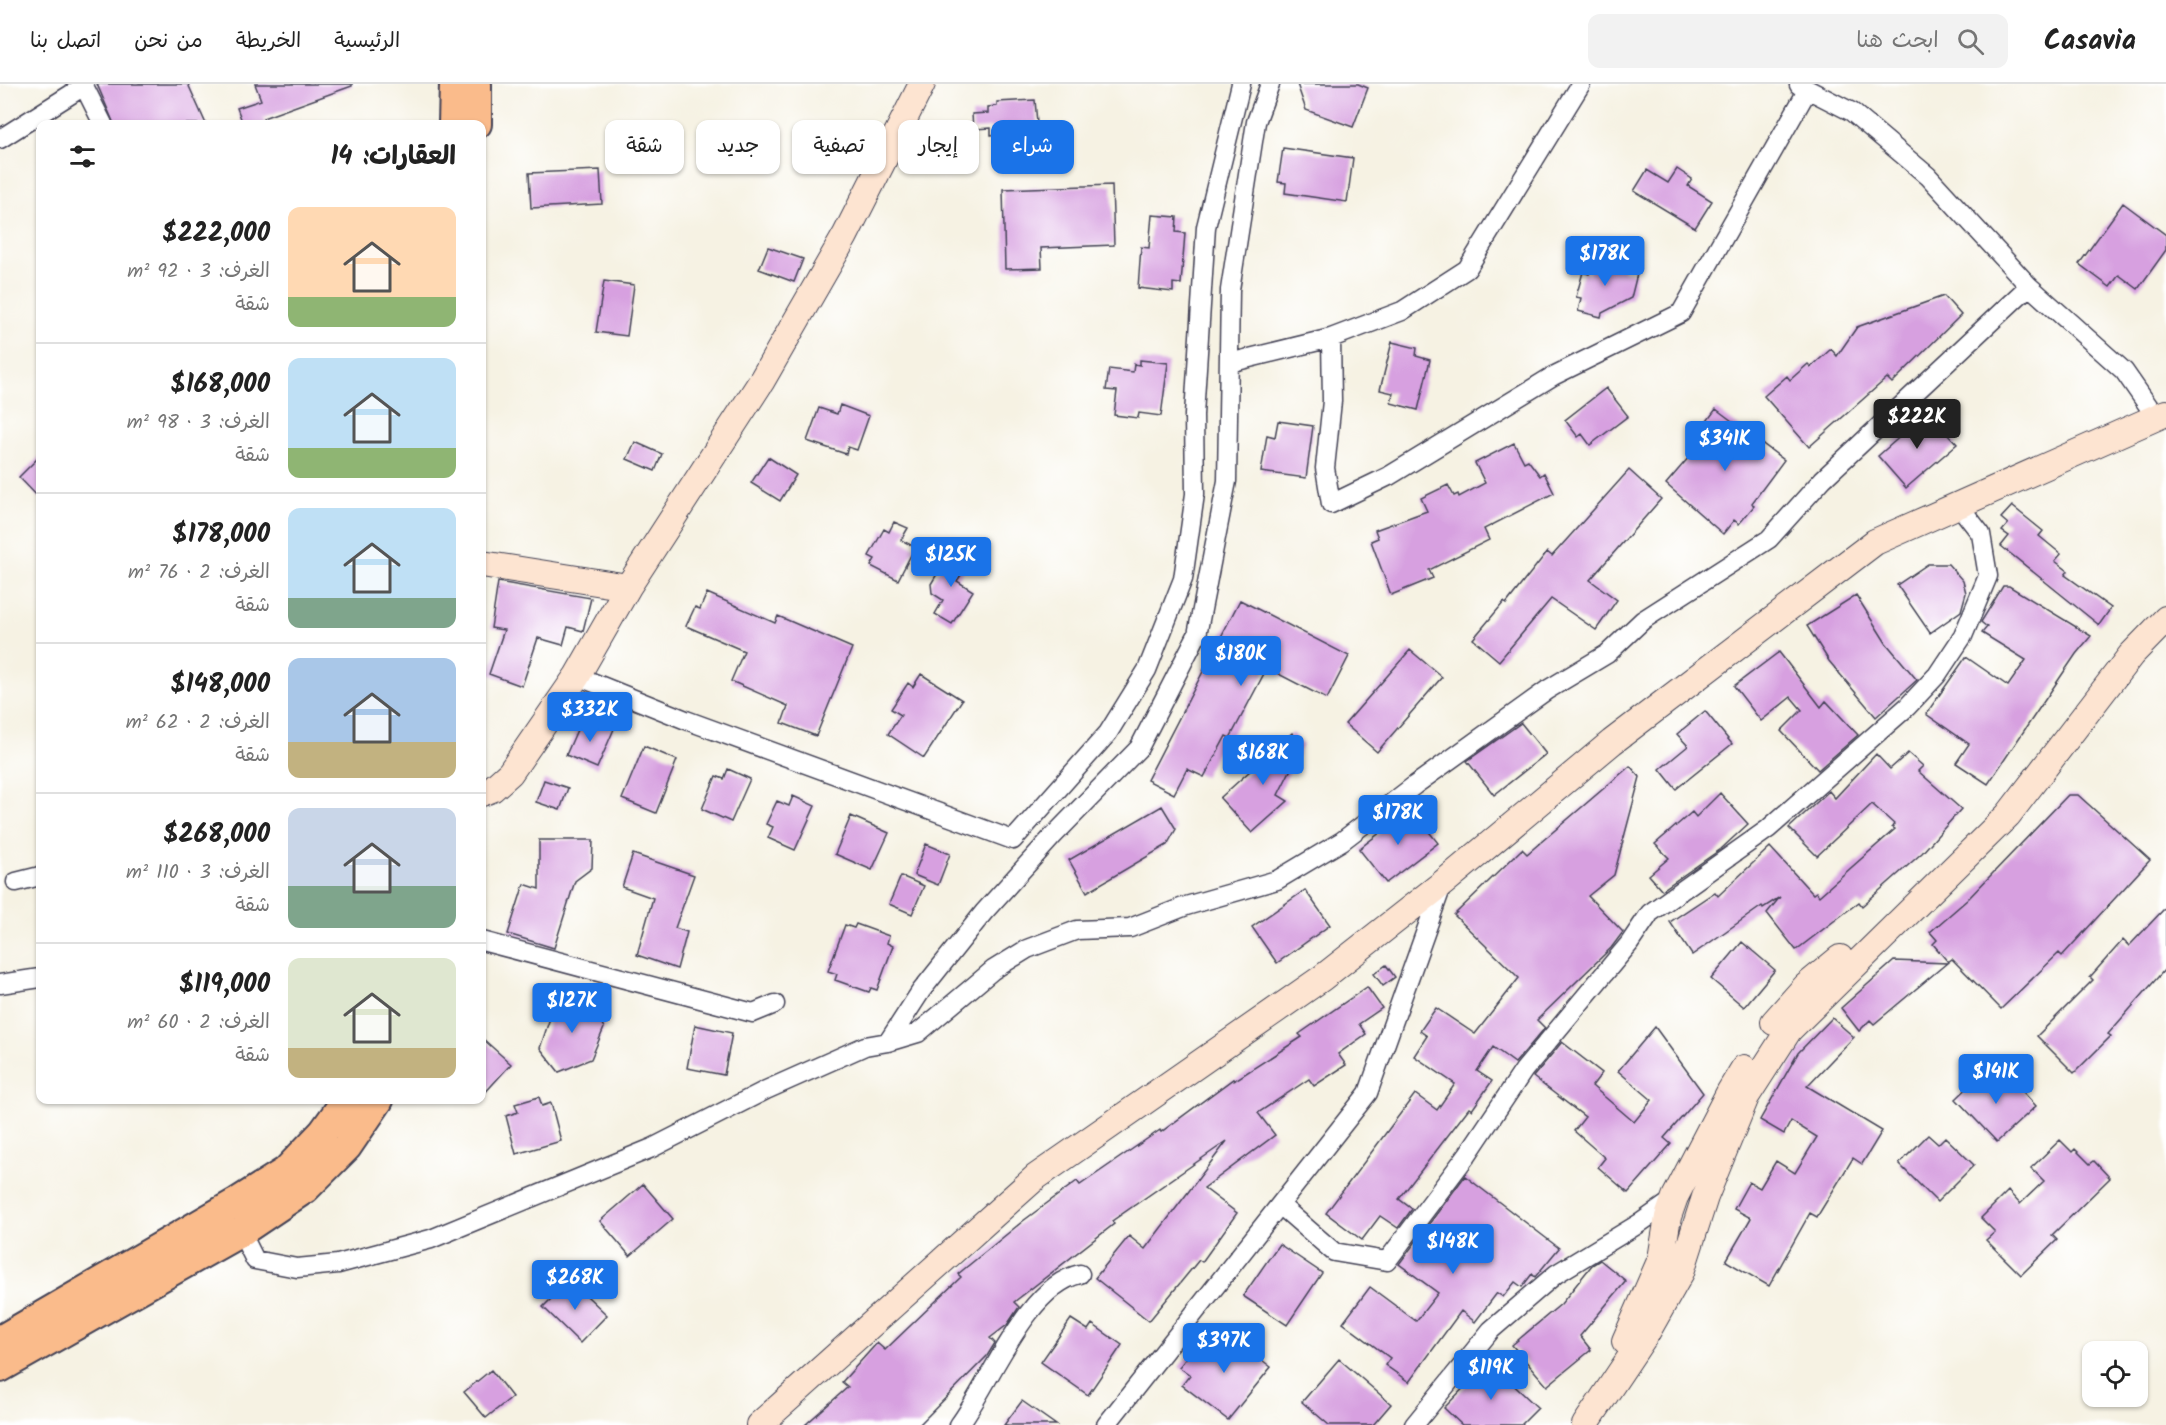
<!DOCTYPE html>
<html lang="ar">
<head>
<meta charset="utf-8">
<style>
	body { margin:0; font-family:Kalam,"Playpen Sans Arabic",sans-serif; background:#f2f2f2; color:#222; direction:rtl; height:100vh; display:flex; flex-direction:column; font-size:22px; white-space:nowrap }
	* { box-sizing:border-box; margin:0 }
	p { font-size:20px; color:#767676 }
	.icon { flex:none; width:33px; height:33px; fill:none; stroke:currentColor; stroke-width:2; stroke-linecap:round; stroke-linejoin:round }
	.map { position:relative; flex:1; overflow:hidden; direction:ltr }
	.sheet { position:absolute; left:36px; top:36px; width:450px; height:984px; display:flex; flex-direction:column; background:#fff; border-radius:12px; box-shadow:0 2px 4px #0004; direction:rtl }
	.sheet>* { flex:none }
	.banner { position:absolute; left:504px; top:36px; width:570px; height:54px; direction:rtl; display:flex; gap:12px }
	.tools { position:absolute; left:2082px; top:1257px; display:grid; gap:12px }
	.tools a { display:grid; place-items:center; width:66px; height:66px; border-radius:12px; background:#fff; box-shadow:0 2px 4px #0004; font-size:30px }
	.price { position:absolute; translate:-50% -51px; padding:0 14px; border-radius:6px; background:#1a73e8; color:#fff; font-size:20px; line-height:39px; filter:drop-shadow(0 2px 3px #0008) }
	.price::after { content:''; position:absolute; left:50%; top:36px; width:18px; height:14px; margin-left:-9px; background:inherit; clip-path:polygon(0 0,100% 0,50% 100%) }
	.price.on { background:#222; color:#fff }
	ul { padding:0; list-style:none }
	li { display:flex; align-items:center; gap:18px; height:150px; padding:0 30px }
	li+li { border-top:2px solid #e0e0e0 }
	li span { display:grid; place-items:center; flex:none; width:168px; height:120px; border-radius:12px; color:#555 }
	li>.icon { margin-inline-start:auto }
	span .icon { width:72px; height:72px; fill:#fffc; stroke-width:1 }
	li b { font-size:26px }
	h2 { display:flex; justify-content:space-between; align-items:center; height:72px; padding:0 30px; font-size:26px }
	.chip { padding:0 21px; border-radius:12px; background:#fff; box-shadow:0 2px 4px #0004; font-size:21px; line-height:54px }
	.chip.on { background:#1a73e8; color:#fff }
	header { display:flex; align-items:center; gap:36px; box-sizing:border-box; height:84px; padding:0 30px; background:#fff; border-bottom:2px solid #e0e0e0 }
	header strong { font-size:28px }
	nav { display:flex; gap:33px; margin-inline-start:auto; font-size:21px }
	.search { width:420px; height:54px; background:#f2f2f2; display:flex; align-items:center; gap:15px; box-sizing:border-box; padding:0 21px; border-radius:12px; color:#767676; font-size:22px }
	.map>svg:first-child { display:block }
	.building { fill:#d7a0e0 }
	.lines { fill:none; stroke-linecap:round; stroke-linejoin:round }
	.street-casing { stroke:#424154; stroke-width:21 }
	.secondary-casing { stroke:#424154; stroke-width:28 }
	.primary-casing { stroke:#424154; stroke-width:32 }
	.street { stroke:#fff; stroke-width:18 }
	.secondary { stroke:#fde4d1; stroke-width:26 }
	.primary { stroke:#fabb8b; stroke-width:28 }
</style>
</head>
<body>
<header>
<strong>Casavia</strong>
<div class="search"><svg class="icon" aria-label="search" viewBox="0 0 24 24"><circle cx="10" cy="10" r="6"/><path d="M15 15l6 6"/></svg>ابحث هنا</div>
<nav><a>الرئيسية</a><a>الخريطة</a><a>من نحن</a><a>اتصل بنا</a></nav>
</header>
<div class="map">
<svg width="2166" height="1341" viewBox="0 0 2166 1341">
	<rect width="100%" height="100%" fill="#fff"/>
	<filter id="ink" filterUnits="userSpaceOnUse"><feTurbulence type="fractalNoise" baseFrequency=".0167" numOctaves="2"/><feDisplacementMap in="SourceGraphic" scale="12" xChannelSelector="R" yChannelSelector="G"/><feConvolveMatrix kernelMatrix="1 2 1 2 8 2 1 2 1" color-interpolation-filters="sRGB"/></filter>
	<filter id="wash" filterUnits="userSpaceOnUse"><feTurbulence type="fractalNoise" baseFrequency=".008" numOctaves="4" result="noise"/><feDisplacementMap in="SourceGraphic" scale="24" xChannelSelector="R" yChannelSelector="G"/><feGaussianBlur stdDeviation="1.35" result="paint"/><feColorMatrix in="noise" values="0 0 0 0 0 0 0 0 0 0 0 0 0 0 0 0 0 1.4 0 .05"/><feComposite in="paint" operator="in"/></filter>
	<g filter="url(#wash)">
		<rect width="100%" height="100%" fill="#f6f2e3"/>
		<g id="blocks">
			<path class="building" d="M97 0H188L206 40H114Z
				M255 0H352V2L263 34 265 40H243L237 24 261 16Z
				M1297 0H1358L1368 4 1353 43 1306 26Z
				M1035 16 1037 39 1026 40 1027 49 991 51V44L973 45 972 30 988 29V23L997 22V18Z
				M1283 64 1353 74 1347 118 1285 109 1286 99 1278 98Z
				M1677 85 1692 95 1688 102 1712 117 1695 144 1634 107 1647 86 1668 99Z
				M600 86 602 120 531 124 529 89Z
				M1112 101 1114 161 1041 164 1042 184 1005 185 1003 105Z
				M2123 119 2166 151V166L2138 205 2119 191 2110 203 2079 180Z
				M1152 131 1177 133 1176 148 1185 149 1181 200 1173 199V208L1138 204 1141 163 1149 164Z
				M768 163 803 175 794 198 759 185Z
				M1609 172 1626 177 1623 187 1637 190 1631 214 1602 229 1601 233 1578 227 1581 214 1576 213 1583 188 1589 190 1592 180 1598 182 1600 177 1607 179Z
				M604 197 634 201 627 252 596 248Z
				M1944 212 1961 231 1892 299 1887 294 1809 363 1764 312 1787 292 1790 296 1808 280 1811 283 1831 265 1837 272 1857 243Z
				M1392 258 1417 264 1416 272 1430 276 1418 326 1391 319 1393 309 1380 306Z
				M1140 276 1168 279 1161 332 1139 329 1138 334 1114 331 1117 307 1106 306 1109 285 1133 288 1134 280 1140 281Z
				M1606 304 1628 332 1590 361 1582 350 1578 353 1565 336Z
				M840 321 869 332 857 366 848 363 846 370 807 357 819 324 837 330Z
				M1716 325 1784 376 1752 419 1754 422 1739 440 1734 436 1723 450 1666 400 1702 358 1695 353Z
				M1928 328 1957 360 1906 404 1878 372Z
				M1278 337 1313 342 1306 394 1261 388 1267 351 1275 353Z
				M635 358 662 370 655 387 627 375Z
				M1514 359 1524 378 1528 376 1540 392 1544 389 1554 409 1484 445 1489 456 1429 486 1433 494 1391 511 1371 457 1378 454 1375 446 1427 427 1421 414 1448 401 1454 412 1458 410 1459 413 1485 399 1475 379Z
				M40 372V415L19 393Z
				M768 373 796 391 780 417 751 399Z
				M1629 386 1661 415 1590 496 1617 516 1596 546 1551 515 1499 577 1473 555 1504 518 1506 520 1547 468 1552 472Z
				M2012 422 2043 447 2039 452 2061 470 2055 477 2068 487 2065 491 2111 524 2099 541 2001 462 2009 452 2002 447 2008 440 2001 434Z
				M894 438 908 444 901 456 915 463 898 496 871 482 875 475 869 472 884 445 889 448Z
				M952 470 969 479 957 497 973 507 952 540 935 530 943 516 932 509 931 500 946 475Z
				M1928 480H1948L1963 497 1966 509 1961 527 1930 549 1897 501Z
				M498 498 591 514 583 547 568 543 563 561 538 554 522 602 489 590 504 546 491 544Z
				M2003 502H2009L2091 552 2076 570 1988 700 1956 679 1969 660 1926 630 1966 573 2008 602 2026 576 1982 549 1987 543 1981 538Z
				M707 509 775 539 778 532 852 564 816 652 782 639 788 622 731 597 744 567 686 542 695 523 700 525Z
				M1856 511 1886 559 1917 596 1876 633 1829 577 1807 542Z
				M1240 516 1349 572 1327 615 1267 584 1230 654 1226 652 1204 693 1187 685 1174 710 1147 696Z
				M1410 566 1442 593 1377 668 1345 640Z
				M1779 568 1821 623 1826 617 1858 651 1818 686 1781 647 1802 626 1791 613 1761 637 1734 602Z
				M921 590 962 616 924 674 888 650 901 631 891 625 908 599 913 603Z
				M1705 627 1732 660 1676 705 1660 685 1688 662 1677 650Z
				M591 635 614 645 597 684 566 671 580 639 587 642Z
				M1521 639 1546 670 1494 711 1467 677Z
				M1292 649 1303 661 1278 711 1288 717 1252 749 1220 714Z
				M644 662 677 676 656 729 622 715Z
				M1908 669 1923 682 1918 687 1961 725 1922 769 1862 822 1859 818 1796 866 1767 829 1780 813 1763 824 1762 822 1692 871 1670 838 1715 808 1718 812 1770 763 1813 810 1816 808 1819 812 1895 745 1892 743 1894 740 1872 720 1817 772 1789 744 1829 707 1835 714 1876 670 1890 685Z
				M1630 682 1640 693 1614 791 1588 812 1623 848 1611 864 1537 936 1545 944 1515 979 1493 963 1477 987 1492 997 1472 1026 1469 1024 1399 1115 1412 1125 1398 1144 1380 1132 1362 1156 1326 1129 1415 1010 1437 1026 1455 1000 1414 972 1427 952 1420 947 1436 924 1475 950 1519 894 1454 831 1522 765 1527 770Z
				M728 685 750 695 731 738 702 725 716 692 724 695Z
				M544 696 568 704 560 726 536 718Z
				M1720 709 1748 740 1721 765 1662 806 1649 791 1669 774 1655 760 1692 728 1696 733Z
				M2068 711H2078L2150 776 2062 872 2059 869 2001 925 1952 875 1948 878 1933 860 1937 856 1930 848 1967 816Z
				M793 712 815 722 795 766 768 754 773 743 766 740 777 717 789 722Z
				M1162 722 1176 745 1167 761 1087 808 1069 776Z
				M1411 725 1438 759 1386 799 1359 765Z
				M851 732 889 749 872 786 835 770Z
				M539 756H593L592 784 575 797 554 864 508 850 524 800 539 805Z
				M926 760 950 770 938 801 914 791Z
				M633 770 694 791 675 844 687 848 677 885 637 871 653 814 622 803Z
				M901 792 924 802 912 830 889 820Z
				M1305 806 1330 841 1277 879 1252 843Z
				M2166 823V884L2108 950 2111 952 2074 989 2037 952 2093 896 2090 893 2123 856 2129 862Z
				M856 840 889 852 887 859 893 862 877 906 871 904 869 908 835 896 837 890 828 887 845 841 854 844Z
				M1742 858 1775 886 1744 923 1711 895Z
				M1894 877 1947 879 1874 940 1870 936 1859 947 1841 924Z
				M1386 881 1395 893 1383 902 1374 890Z
				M1367 903 1382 924 1359 940 1366 950 1338 970 1346 981 1314 1002 1309 995 1258 1029 1275 1051 1204 1104 1237 1129 1202 1178 1199 1176 1149 1237 1095 1194 1129 1152 1145 1165 1227 1057 1112 1137 1114 1140 1014 1218 1019 1223 1007 1241 990 1254 995 1259 987 1272 919 1341H805L848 1303 842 1298 877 1259 885 1266 961 1193 958 1190 1023 1137 1077 1097 1080 1101 1160 1046 1161 1048 1233 995 1234 997 1302 953 1299 950Z
				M568 914 575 922 590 915 604 944 591 975 559 988 540 964 554 922Z
				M1832 934 1854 953 1807 1002 1882 1047 1862 1080 1853 1074 1817 1133 1810 1129 1769 1202 1726 1177 1751 1134 1734 1125 1749 1098 1760 1104 1776 1077 1795 1089 1817 1053 1791 1037 1784 1050 1760 1036 1798 969Z
				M695 941 732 949 724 991 687 984Z
				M1655 943 1703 1009 1664 1054 1671 1060 1628 1109 1598 1083 1605 1074 1574 1047 1585 1033 1533 993 1562 958 1602 989 1592 1002 1634 1038 1652 1016 1618 987Z
				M482 954 511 980 482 1012Z
				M1985 987 2005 1007 2014 998 2036 1022 1997 1058 1956 1015Z
				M539 1013 542 1022 551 1019 561 1057 516 1070 506 1032 518 1028 515 1020Z
				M1928 1051 1938 1060 1945 1053 1974 1081 1937 1118 1899 1080Z
				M2060 1056 2072 1068 2075 1065 2090 1080 2094 1077 2110 1094 2052 1151 2057 1156 2021 1191 1986 1156 1995 1148 1981 1134 2008 1107 2020 1120 2044 1097 2031 1084Z
				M1465 1092 1559 1164 1535 1193 1532 1190 1522 1203 1515 1198 1503 1213 1497 1209 1475 1238 1461 1227 1409 1298 1385 1281 1390 1274 1343 1239 1370 1203 1416 1237 1438 1209 1399 1180Z
				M643 1100 673 1135 630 1172 600 1137Z
				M1279 1160 1322 1189 1287 1241 1243 1212Z
				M1600 1176 1626 1197 1580 1252 1591 1266 1547 1302 1512 1261 1561 1220 1592 1181Z
				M570 1196 607 1231 580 1259 543 1223Z
				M1071 1235 1088 1246 1092 1240 1122 1261 1088 1311 1041 1278Z
				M1223 1246 1271 1283 1228 1336 1182 1301 1190 1291 1179 1283 1192 1267 1201 1274Z
				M1339 1275 1391 1320 1373 1341H1329L1302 1318Z
				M1489 1278 1538 1324 1521 1341H1462L1444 1324Z
				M491 1286 512 1313 486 1334 464 1308Z
				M1022 1317 1056 1341H1004Z"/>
		</g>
	</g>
	<g filter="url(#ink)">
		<use href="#blocks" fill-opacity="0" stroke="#424154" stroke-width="1.5"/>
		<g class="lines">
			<g class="street-casing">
				<path id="street" d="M1581 0 1467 185 1402 227 1331 254 1332 317 1325 384 1331 420 1389 392 1553 292 1681 229 1807 7
					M1799 1 1852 28 1928 92 2029 202 2124 287 2156 333
					M0 55 84 2 103 40
					M1229 279 1331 254
					M577 592 686 636 1013 756 1108 649 1147 586 1183 495 1195 410 1194 331 1206 143 1241 0
					M16 798 40 792
					M482 857 753 929 775 920
					M0 900 40 894
					M888 958 921 907 984 828 1053 752 1139 664 1197 551 1227 397 1230 206 1256 38 1270 0
					M1280 1121 1334 1168 1387 1177 1467 1071 1524 986 1629 860 1650 829 1768 745 1907 623 1937 591 1963 552 1988 492 1981 450 1960 423
					M241 1148 255 1176 297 1184 338 1180 431 1155 652 1064 766 1006 865 962 888 958 918 949 993 886 1027 865 1077 846 1130 844 1186 822 1277 796 1342 757 1415 701 1547 606 1607 570 1643 536 1769 455 1823 395 2029 202
					M959 1341C990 1300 1026 1202 1080 1190
					M1106 1341 1368 1009 1443 799
					M1414 1341 1491 1246 1556 1190 1640 1139 1677 1113"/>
			</g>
			<g class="secondary-casing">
				<path id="secondary" d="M482 480 628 503
					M482 709 492 705 510 689 577 592 628 503 761 298 845 152 922 0
					M1774 938 1806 902 1840 874
					M1625 1257 1661 1175 1668 1133 1675 1113 1730 1007 1744 984
					M759 1341 1036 1093 1322 894 1443 799 1612 658 1875 458 2166 329
					M1585 1341 1646 1250 1681 1188 1705 1113 1746 1013 1789 946 2008 731 2131 571 2166 535"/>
			</g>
			<g class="primary-casing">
				<path id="primary" d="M453 40 454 0
					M477 40V0
					M0 1256 237 1118 286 1087 323 1048 346 1016
					M0 1284 241 1148 305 1105 347 1063 379 1016"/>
			</g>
			<use href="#street" class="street"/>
			<use href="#secondary" class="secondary"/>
			<use href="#primary" class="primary"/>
		</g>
	</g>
</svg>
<div class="tools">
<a><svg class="icon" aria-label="locate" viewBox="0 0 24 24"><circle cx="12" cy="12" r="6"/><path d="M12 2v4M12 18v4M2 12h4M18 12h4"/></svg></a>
</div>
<b class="price" style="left:1605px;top:203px">$178K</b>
<b class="price on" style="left:1917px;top:366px">$222K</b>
<b class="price" style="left:1725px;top:388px">$341K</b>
<b class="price" style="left:951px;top:504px">$125K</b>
<b class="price" style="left:1241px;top:603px">$180K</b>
<b class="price" style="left:590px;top:659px">$332K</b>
<b class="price" style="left:1263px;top:702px">$168K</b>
<b class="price" style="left:1398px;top:762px">$178K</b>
<b class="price" style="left:572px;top:950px">$127K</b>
<b class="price" style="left:1996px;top:1021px">$141K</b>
<b class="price" style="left:1453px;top:1191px">$148K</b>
<b class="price" style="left:575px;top:1227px">$268K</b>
<b class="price" style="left:1224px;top:1290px">$397K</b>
<b class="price" style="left:1491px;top:1317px">$119K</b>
<div class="banner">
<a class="chip on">شراء</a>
<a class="chip">إيجار</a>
<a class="chip">تصفية</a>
<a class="chip">جديد</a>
<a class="chip">شقة</a>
</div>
<section class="sheet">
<h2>العقارات: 14<svg class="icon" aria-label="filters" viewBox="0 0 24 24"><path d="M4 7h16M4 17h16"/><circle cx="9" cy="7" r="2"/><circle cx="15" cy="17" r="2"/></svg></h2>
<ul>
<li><span style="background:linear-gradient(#ffd9b3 75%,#8fb573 0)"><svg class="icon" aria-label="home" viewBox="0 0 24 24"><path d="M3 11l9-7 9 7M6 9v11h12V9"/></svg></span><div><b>$222,000</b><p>الغرف: 3 · 92 m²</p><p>شقة</p></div></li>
<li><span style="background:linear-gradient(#bfe0f5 75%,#8fb573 0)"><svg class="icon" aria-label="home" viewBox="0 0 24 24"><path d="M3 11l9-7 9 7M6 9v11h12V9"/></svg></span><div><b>$168,000</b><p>الغرف: 3 · 98 m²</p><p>شقة</p></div></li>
<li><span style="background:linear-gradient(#bfe0f5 75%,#7fa58c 0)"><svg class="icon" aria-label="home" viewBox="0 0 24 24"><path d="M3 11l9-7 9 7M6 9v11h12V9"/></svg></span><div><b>$178,000</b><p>الغرف: 2 · 76 m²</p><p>شقة</p></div></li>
<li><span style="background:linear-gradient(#a9c7e8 70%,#c2b280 0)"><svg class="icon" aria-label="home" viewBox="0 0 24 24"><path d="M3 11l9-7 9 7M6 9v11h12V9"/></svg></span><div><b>$148,000</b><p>الغرف: 2 · 62 m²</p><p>شقة</p></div></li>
<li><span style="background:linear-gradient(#c9d6e8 65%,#7fa58c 0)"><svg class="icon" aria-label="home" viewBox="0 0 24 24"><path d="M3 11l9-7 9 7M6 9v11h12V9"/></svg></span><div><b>$268,000</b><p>الغرف: 3 · 110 m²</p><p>شقة</p></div></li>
<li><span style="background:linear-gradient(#dfe7d0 75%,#c2b280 0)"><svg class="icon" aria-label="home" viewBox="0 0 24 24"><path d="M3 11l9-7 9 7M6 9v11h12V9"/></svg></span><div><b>$119,000</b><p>الغرف: 2 · 60 m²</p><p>شقة</p></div></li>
</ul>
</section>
</div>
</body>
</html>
